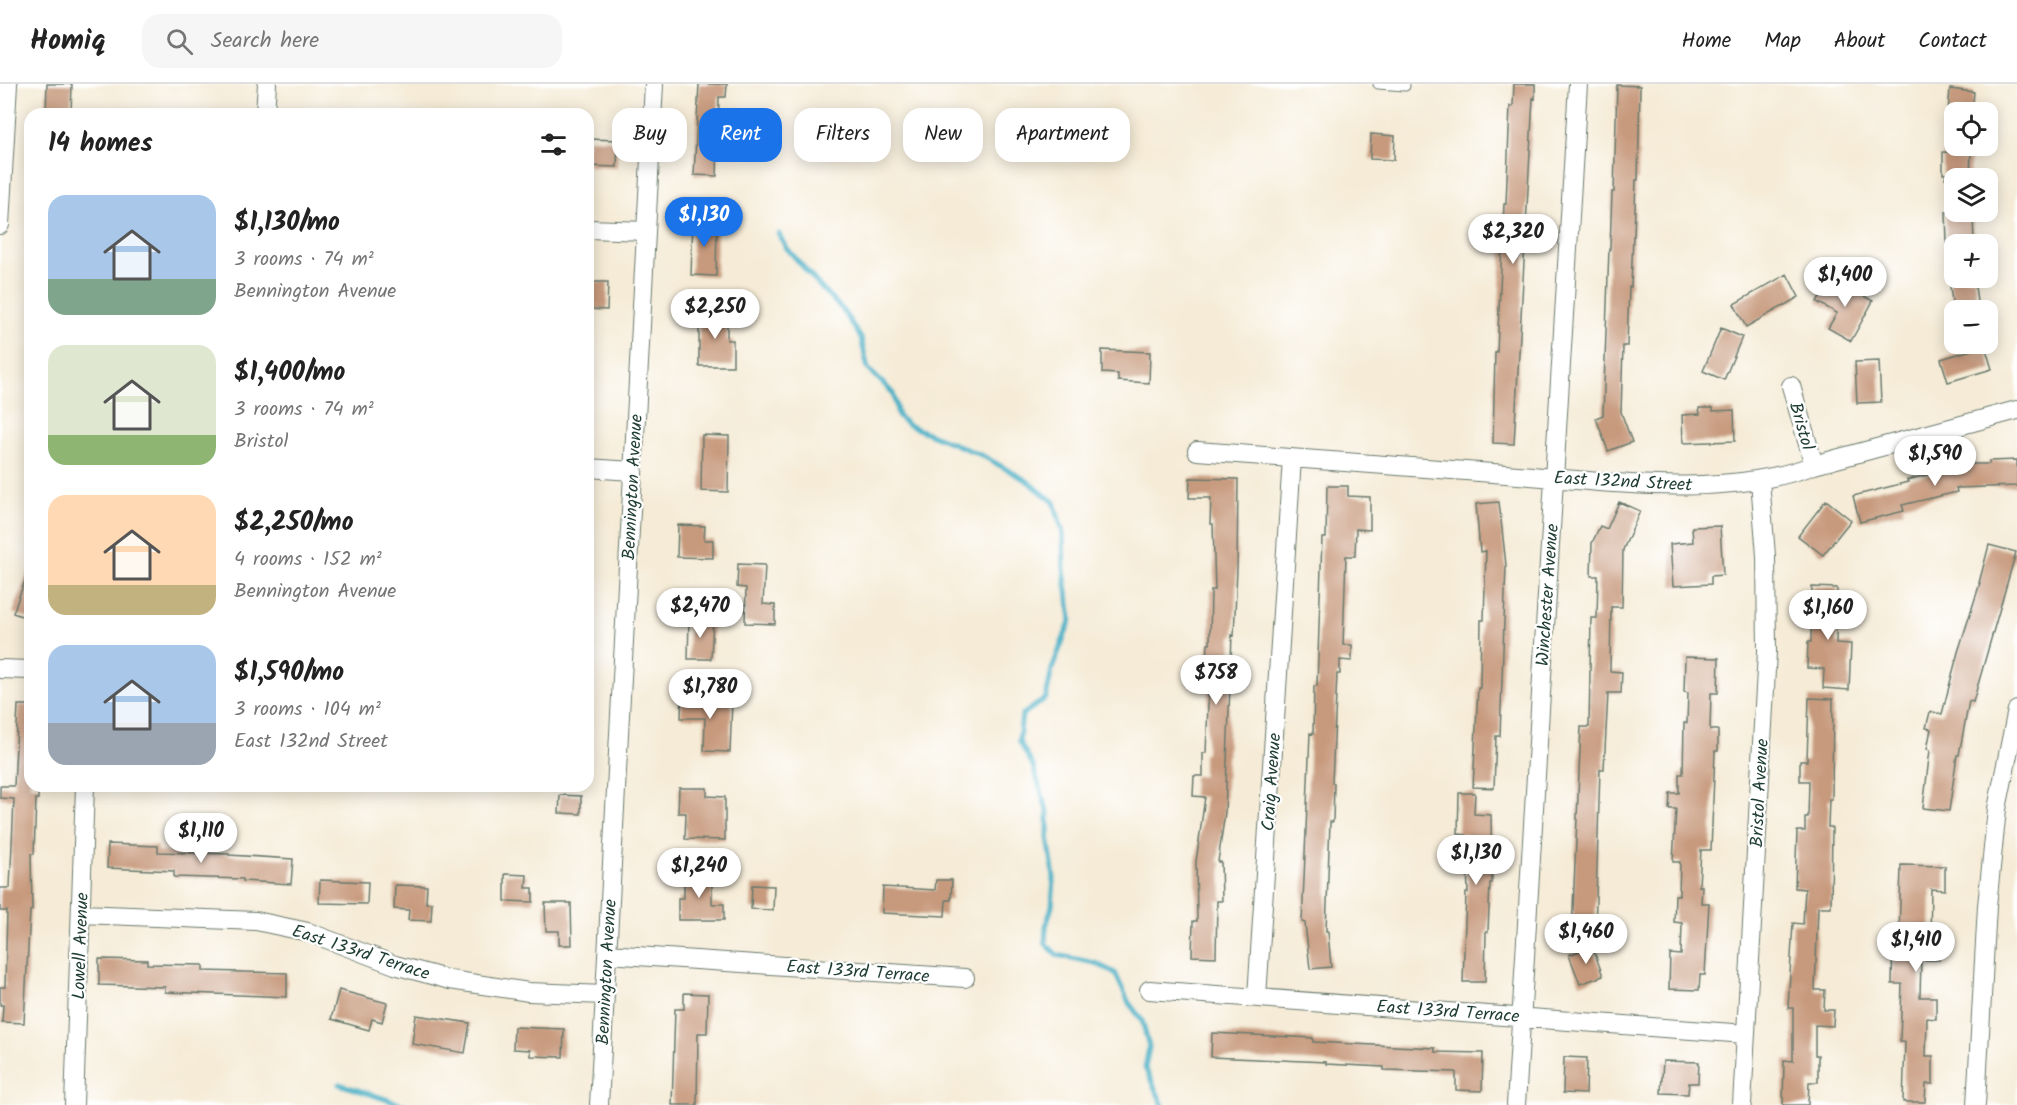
<!DOCTYPE html>
<html lang="en">
<head>
<meta charset="utf-8">
<style>
	body { margin:0; font-family:Kalam,sans-serif; background:#f6f6f6; color:#222; height:100vh; display:flex; flex-direction:column; font-size:22px; white-space:nowrap }
	* { box-sizing:border-box; margin:0 }
	p { font-size:20px; color:#767676 }
	.icon { flex:none; width:33px; height:33px; fill:none; stroke:currentColor; stroke-width:2; stroke-linecap:round; stroke-linejoin:round }
	.map { position:relative; flex:1; overflow:hidden }
	.side { position:absolute; left:24px; top:24px; width:570px; height:684px; display:flex; flex-direction:column; background:#fff; border-radius:18px; box-shadow:0 3px 15px #0003 }
	.side>* { flex:none }
	.top-card { position:absolute; left:612px; top:24px; width:570px; height:54px; display:flex; gap:12px }
	.controls { position:absolute; left:1944px; top:18px; display:grid; gap:12px }
	.controls a { display:grid; place-items:center; width:54px; height:54px; border-radius:12px; background:#fff; box-shadow:0 3px 15px #0003; font-size:30px }
	.price { position:absolute; translate:-50% -51px; padding:0 14px; border-radius:21px; background:#fff; color:#222; font-size:20px; line-height:39px; filter:drop-shadow(0 2px 3px #0008) }
	.price::after { content:''; position:absolute; left:50%; top:36px; width:18px; height:14px; margin-left:-9px; background:inherit; clip-path:polygon(0 0,100% 0,50% 100%) }
	.price.on { background:#1a73e8; color:#fff }
	ul { padding:0; list-style:none }
	li { display:flex; align-items:center; gap:18px; height:150px; padding:0 24px }
	li span { display:grid; place-items:center; flex:none; width:168px; height:120px; border-radius:18px; color:#555 }
	li>.icon { margin-inline-start:auto }
	span .icon { width:72px; height:72px; fill:#fffc; stroke-width:1 }
	li b { font-size:26px }
	h2 { display:flex; justify-content:space-between; align-items:center; height:72px; padding:0 24px; font-size:26px }
	.pill { padding:0 21px; border-radius:18px; background:#fff; box-shadow:0 3px 15px #0003; font-size:21px; line-height:54px }
	.pill.on { background:#1a73e8; color:#fff }
	header { display:flex; align-items:center; gap:36px; box-sizing:border-box; height:84px; padding:0 30px; background:#fff; border-bottom:2px solid #e0e0e0 }
	header strong { font-size:28px }
	nav { display:flex; gap:33px; margin-inline-start:auto; font-size:21px }
	.search { width:420px; height:54px; background:#f6f6f6; display:flex; align-items:center; gap:15px; box-sizing:border-box; padding:0 21px; border-radius:18px; color:#767676; font-size:22px }
	.map>svg:first-child { display:block }
	.lines { fill:none; stroke-linecap:round; stroke-linejoin:round }
	.stream { stroke:#47b0c6; stroke-width:5 }
	.building { fill:#c79a7d }
	.service-casing { stroke:#6a7a6d; stroke-width:11 }
	.minor-casing { stroke:#6a7a6d; stroke-width:20 }
	.service { stroke:#fff; stroke-width:9 }
	.minor { stroke:#fff; stroke-width:18 }
	.labels { text-anchor:middle; stroke-width:4.5; stroke-linejoin:round; paint-order:stroke }
	.street-label { font-size:18px; fill:#1f3d34; stroke:#fff }
</style>
</head>
<body>
<header>
<strong>Homiq</strong>
<div class="search"><svg class="icon" aria-label="search" viewBox="0 0 24 24"><circle cx="10" cy="10" r="6"/><path d="M15 15l6 6"/></svg>Search here</div>
<nav><a>Home</a><a>Map</a><a>About</a><a>Contact</a></nav>
</header>
<div class="map">
<svg width="2017" height="1021" viewBox="0 0 2017 1021">
	<rect width="100%" height="100%" fill="#fff"/>
	<filter id="ink" filterUnits="userSpaceOnUse"><feTurbulence type="fractalNoise" baseFrequency=".0167" numOctaves="2"/><feDisplacementMap in="SourceGraphic" scale="12" xChannelSelector="R" yChannelSelector="G"/><feConvolveMatrix kernelMatrix="1 2 1 2 8 2 1 2 1" color-interpolation-filters="sRGB"/></filter>
	<filter id="wash" filterUnits="userSpaceOnUse"><feTurbulence type="fractalNoise" baseFrequency=".008" numOctaves="4" result="noise"/><feDisplacementMap in="SourceGraphic" scale="24" xChannelSelector="R" yChannelSelector="G"/><feGaussianBlur stdDeviation="1.35" result="paint"/><feColorMatrix in="noise" values="0 0 0 0 0 0 0 0 0 0 0 0 0 0 0 0 0 1.4 0 .05"/><feComposite in="paint" operator="in"/></filter>
	<g filter="url(#wash)">
		<rect width="100%" height="100%" fill="#f5ebd6"/>
		<g class="lines">
			<path class="stream" d="M779 150 785 162 823 206 842 225 861 254 868 285 893 309 898 332 908 341 981 371 1026 396 1054 418 1063 449 1064 486 1071 535 1052 585 1046 614 1022 631 1019 657 1033 682 1048 729V753L1054 794 1052 822 1046 842 1045 859 1057 871 1095 879 1115 889 1129 919 1142 936 1149 963 1145 984 1163 1021
				M339 1000 404 1021"/>
		</g>
		<g id="blocks">
			<path class="building" d="M47 0H72L71 30 46 29Z
				M699 0H727L726 13H719L717 92 694 91Z
				M1514 0H1535V15L1533 14 1514 360 1493 359 1495 268H1497L1504 120H1506L1510 22H1513Z
				M1617 1 1640 2 1638 96H1636L1634 152H1633L1631 203H1629L1627 262H1623L1621 328 1632 358 1608 367 1596 334 1603 331 1609 165H1610L1612 108H1614Z
				M1950 5 1974 8 1972 28H1948Z
				M1371 50 1395 52 1394 76 1370 75Z
				M588 55 618 56 617 83 588 82Z
				M1943 68 1971 69 1970 94H1945L1946 90H1943Z
				M1946 128H1973L1974 160H1947Z
				M693 137H717L716 192 691 191Z
				M1787 190 1799 213 1746 243 1734 220Z
				M1830 194 1873 217 1851 257 1828 244 1837 229 1817 218Z
				M1949 194H1974L1978 226H1953Z
				M588 198H608L607 226 588 225Z
				M699 227H727V256H733V282H699Z
				M1721 244 1742 253 1724 296 1703 287Z
				M1985 262 1992 285 1948 298 1941 275Z
				M1102 266 1150 268 1149 299 1118 297V290L1102 289Z
				M1879 277 1881 318 1857 319 1855 278Z
				M1699 324H1713V327L1734 326 1735 357 1683 359 1682 331 1700 330Z
				M702 351 729 352 728 408 701 407Z
				M2017 376V402L1956 404 1957 408 1902 421 1904 427 1860 438 1853 412 1908 398 1907 396 1970 380H1989V377Z
				M1190 394 1238 395 1237 485 1234 552 1232 551 1225 728 1218 778H1221L1222 817H1217L1216 873 1192 872 1193 837H1197L1196 778 1205 713 1193 712 1194 692H1203V669H1206L1209 596H1206L1208 560H1210L1211 506H1215L1213 440H1210L1211 414H1189Z
				M1327 402H1348V412L1370 413V446L1356 445 1355 472H1346L1343 561H1352V577L1340 576V590H1337L1332 699H1334L1333 738H1330L1326 847H1328L1331 883 1310 885 1305 839 1302 838 1304 795 1310 649 1313 650 1314 602H1317L1322 454H1326Z
				M1826 416 1851 436 1823 471 1798 452Z
				M1499 418 1506 481 1500 652H1496L1494 704 1473 703 1478 604H1480L1481 536H1484L1486 467 1480 468 1476 420Z
				M1619 418 1640 427 1623 466 1622 523H1611L1610 587 1622 588 1621 609H1608L1604 685H1600L1595 848H1572L1581 643H1589L1591 534H1597L1598 492H1591L1592 459 1600 442 1607 445Z
				M678 441 705 442 704 456H713V474L677 473Z
				M1720 442 1723 491 1711 492V500L1673 502 1670 460 1693 458 1692 443Z
				M1989 461 2016 468 1973 618 1969 617 1959 671H1957L1949 727 1923 724 1930 666 1927 665 1931 645 1926 644 1930 628 1942 630 1958 568 1980 499H1979Z
				M738 480 765 481 763 520 775 521V540L745 539 746 504 737 503Z
				M28 488 30 489V535L13 529Z
				M1812 503 1837 504 1836 559 1851 560 1849 606 1823 604 1824 585 1807 584 1808 558H1811Z
				M689 535 713 536 711 575H688Z
				M1685 573 1719 574 1718 609H1711L1710 646H1718V667H1715L1711 766H1701L1699 802H1702L1701 819H1709L1705 891H1700L1699 906 1669 905 1670 870 1681 871 1682 839 1674 838 1675 811H1679L1680 778H1673L1676 725H1669L1670 709H1679V690H1683L1684 639H1687L1688 609 1684 608Z
				M682 609 707 610V616L732 617 730 668 704 667 705 634H681Z
				M1809 614 1833 615 1832 715H1829L1828 743H1832L1831 823H1818L1815 906H1825L1824 926H1834L1833 942 1815 941V971H1818V998H1809L1808 1021H1783L1784 976 1793 977V924H1788L1793 839 1803 840 1805 805 1795 804 1797 747H1805V733H1808L1809 697H1800V677H1807Z
				M18 621H30V702H38V715H36L34 770H31L32 826 30 827 24 939 2 938 3 921H0V903H5L7 827H0V804H10L14 715 0 714V702H14Z
				M679 704H707V712L725 713V756L685 755 686 729H678Z
				M1459 709H1475L1474 730 1491 731 1492 799H1490L1488 848H1486L1485 898H1463L1466 809H1468L1466 751 1458 750Z
				M560 711 581 712V730L559 729Z
				M108 760 158 762V768L229 770V771L293 775 291 800 243 797V795L174 793V787L107 784Z
				M1901 781 1945 782V806L1931 805 1930 856H1939V876H1921L1920 913H1936V935L1927 934 1926 972H1933V1000H1926L1925 1018H1903L1905 958H1900L1902 900H1892L1893 855H1899Z
				M684 789H712V820H724V836H678V814H684Z
				M505 790 527 791 526 804H533V818L505 817Z
				M320 796 368 798 367 820 319 819Z
				M936 796H952L951 816H946L945 832 882 829 883 803 935 806Z
				M395 801 427 802 426 819H432L431 837 408 836 409 826 394 825Z
				M752 801 774 802 773 826 751 825Z
				M545 819H571L572 861H559V847H546Z
				M1592 862 1603 892 1580 900 1569 871Z
				M99 875 147 876V880L203 881V887L287 889V913L165 908V903L99 901Z
				M339 906 387 919 382 938 372 935 369 946 331 935Z
				M684 909 708 910 707 949H698L697 1021H672L675 925H684Z
				M416 931 470 939 465 969 412 960Z
				M514 943 564 945 563 973 530 972V966L513 965Z
				M1212 949 1313 954V958L1435 964V968L1483 969 1482 1007 1456 1006V988L1384 986V983L1326 980V978L1211 973Z
				M1564 973 1587 974 1586 1010 1563 1009Z
				M1663 977 1699 978 1698 999H1689L1688 1010 1661 1009Z"/>
		</g>
	</g>
	<g filter="url(#ink)">
		<use href="#blocks" fill-opacity="0" stroke="#6a7a6d" stroke-width="1.5"/>
		<g class="lines">
			<g class="service-casing">
				<path id="service" d="M1378 0 1405 2V0"/>
			</g>
			<g class="minor-casing">
				<path id="minor" d="M265 30 267 0
					M0 141 8 0
					M588 145 646 147
					M1791 302 1814 381
					M1197 367C1300 375 1403 382 1506 390 1601 397 1724 416 1814 381L2017 326
					M588 384 632 387
					M0 585 30 586
					M81 830 256 837 308 848 395 881 450 896 529 908 605 911
					M607 870 965 894
					M1149 906 1746 950
					M1257 913 1292 374
					M74 1021 85 702
					M599 1021 654 0
					M1516 1021 1578 0
					M1742 1021 1767 568 1766 472 1760 396
					M1976 1021 1987 822 1997 725 2017 626"/>
			</g>
			<use href="#service" class="service"/>
			<use href="#minor" class="minor"/>
		</g>
	</g>
	<g class="labels">
		<g class="street-label">
			<text transform="translate(1802 342) rotate(74)" y="6">Bristol</text>
			<text transform="translate(1623 397) rotate(3)" y="6">East 132nd Street</text>
			<text transform="translate(632 403) rotate(-87)" y="6">Bennington Avenue</text>
			<text transform="translate(1547 511) rotate(-86)" y="6">Winchester Avenue</text>
			<text transform="translate(1271 698) rotate(-86)" y="6">Craig Avenue</text>
			<text transform="translate(1759 709) rotate(-87)" y="6">Bristol Avenue</text>
			<text transform="translate(80 862) rotate(-88)" y="6">Lowell Avenue</text>
			<text transform="translate(361 868) rotate(18)" y="6">East 133rd Terrace</text>
			<text transform="translate(858 887) rotate(4)" y="6">East 133rd Terrace</text>
			<text transform="translate(606 888) rotate(-87)" y="6">Bennington Avenue</text>
			<text transform="translate(1448 927) rotate(4)" y="6">East 133rd Terrace</text>
		</g>
	</g>
</svg>
<div class="controls">
<a><svg class="icon" aria-label="locate" viewBox="0 0 24 24"><circle cx="12" cy="12" r="6"/><path d="M12 2v4M12 18v4M2 12h4M18 12h4"/></svg></a>
<a><svg class="icon" aria-label="layers" viewBox="0 0 24 24"><path d="M12 4l9 5-9 5-9-5zM3 14l9 5 9-5"/></svg></a>
<a>+</a>
<a>−</a>
</div>
<b class="price on" style="left:704px;top:164px">$1,130</b>
<b class="price" style="left:1513px;top:181px">$2,320</b>
<b class="price" style="left:1845px;top:224px">$1,400</b>
<b class="price" style="left:715px;top:256px">$2,250</b>
<b class="price" style="left:1935px;top:403px">$1,590</b>
<b class="price" style="left:700px;top:555px">$2,470</b>
<b class="price" style="left:1828px;top:557px">$1,160</b>
<b class="price" style="left:1216px;top:622px">$758</b>
<b class="price" style="left:710px;top:636px">$1,780</b>
<b class="price" style="left:201px;top:780px">$1,110</b>
<b class="price" style="left:1476px;top:802px">$1,130</b>
<b class="price" style="left:699px;top:815px">$1,240</b>
<b class="price" style="left:1586px;top:881px">$1,460</b>
<b class="price" style="left:1916px;top:889px">$1,410</b>
<div class="top-card">
<a class="pill">Buy</a>
<a class="pill on">Rent</a>
<a class="pill">Filters</a>
<a class="pill">New</a>
<a class="pill">Apartment</a>
</div>
<section class="side">
<h2>14 homes<svg class="icon" aria-label="filters" viewBox="0 0 24 24"><path d="M4 7h16M4 17h16"/><circle cx="9" cy="7" r="2"/><circle cx="15" cy="17" r="2"/></svg></h2>
<ul>
<li><span style="background:linear-gradient(#a9c7e8 70%,#7fa58c 0)"><svg class="icon" aria-label="home" viewBox="0 0 24 24"><path d="M3 11l9-7 9 7M6 9v11h12V9"/></svg></span><div><b>$1,130/mo</b><p>3 rooms · 74 m²</p><p>Bennington Avenue</p></div></li>
<li><span style="background:linear-gradient(#dfe7d0 75%,#8fb573 0)"><svg class="icon" aria-label="home" viewBox="0 0 24 24"><path d="M3 11l9-7 9 7M6 9v11h12V9"/></svg></span><div><b>$1,400/mo</b><p>3 rooms · 74 m²</p><p>Bristol</p></div></li>
<li><span style="background:linear-gradient(#ffd9b3 75%,#c2b280 0)"><svg class="icon" aria-label="home" viewBox="0 0 24 24"><path d="M3 11l9-7 9 7M6 9v11h12V9"/></svg></span><div><b>$2,250/mo</b><p>4 rooms · 152 m²</p><p>Bennington Avenue</p></div></li>
<li><span style="background:linear-gradient(#a9c7e8 65%,#9aa5b1 0)"><svg class="icon" aria-label="home" viewBox="0 0 24 24"><path d="M3 11l9-7 9 7M6 9v11h12V9"/></svg></span><div><b>$1,590/mo</b><p>3 rooms · 104 m²</p><p>East 132nd Street</p></div></li>
</ul>
</section>
</div>
</body>
</html>
